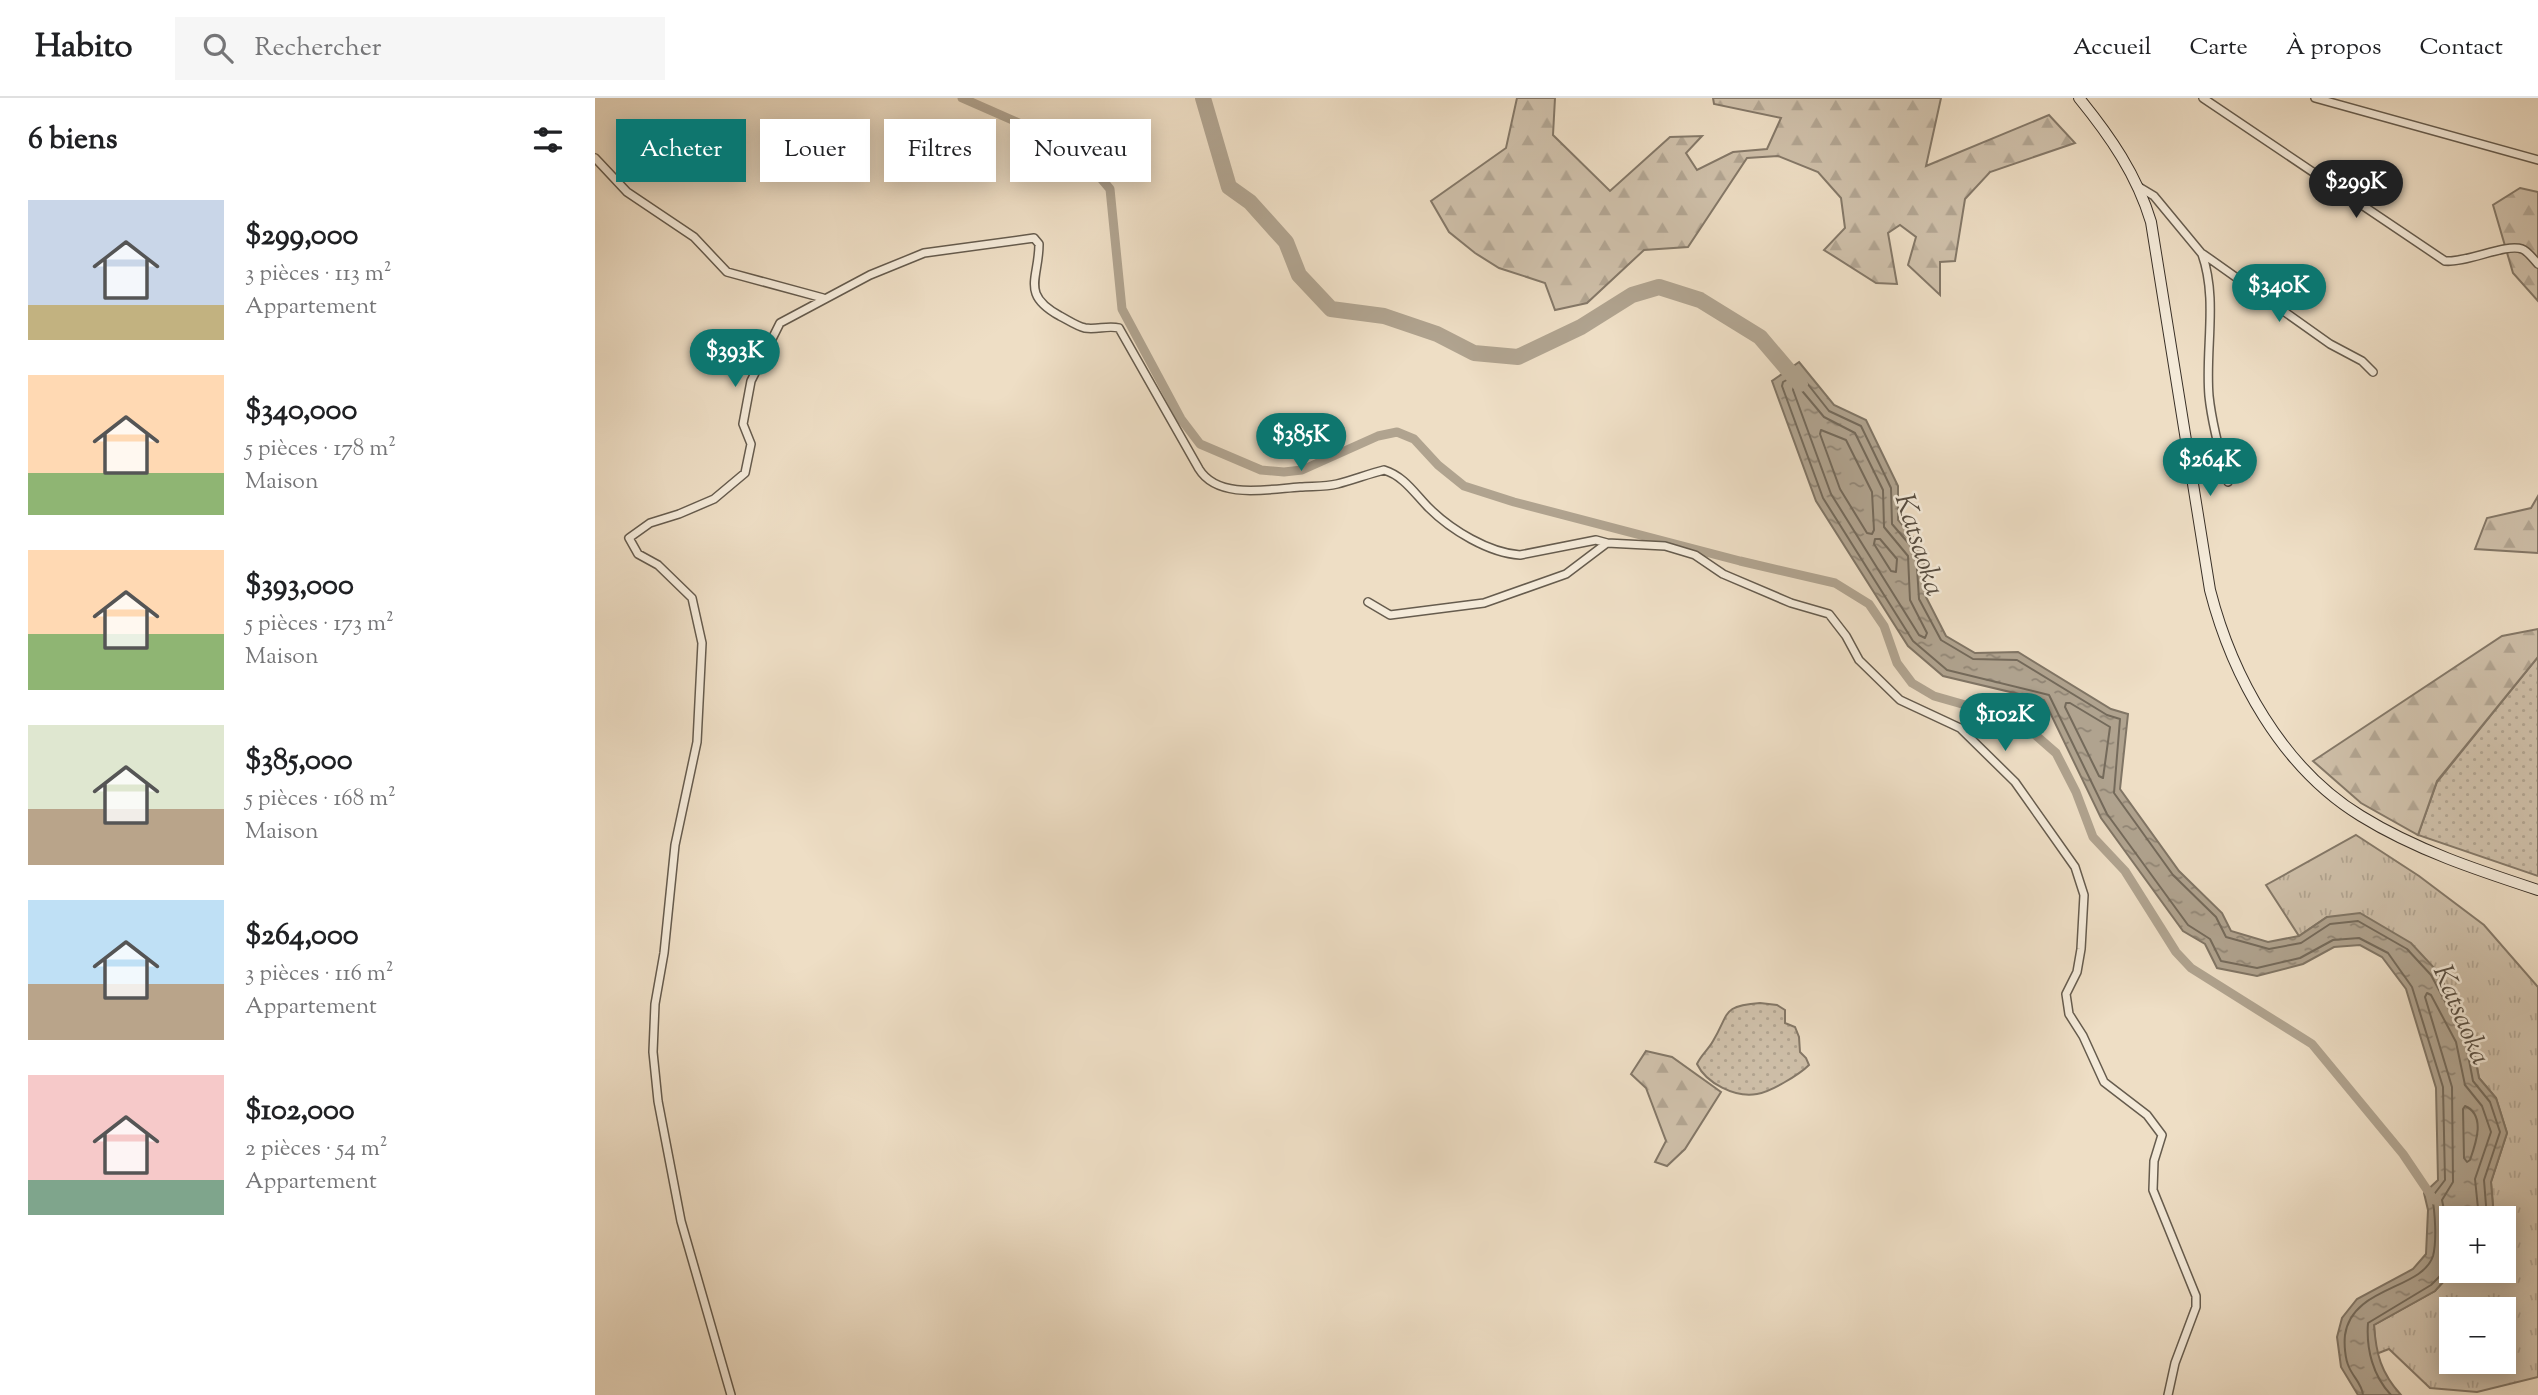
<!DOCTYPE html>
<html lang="fr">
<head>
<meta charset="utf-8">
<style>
	body { margin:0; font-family:"Sorts Mill Goudy",serif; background:#f6f6f6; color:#202124; height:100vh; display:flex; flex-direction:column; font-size:26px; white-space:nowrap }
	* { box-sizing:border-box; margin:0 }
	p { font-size:23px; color:#757577 }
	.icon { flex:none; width:38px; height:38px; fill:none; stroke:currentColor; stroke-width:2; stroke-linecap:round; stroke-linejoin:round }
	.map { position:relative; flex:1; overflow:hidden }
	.details { display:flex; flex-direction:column; background:#fff; width:595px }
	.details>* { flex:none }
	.top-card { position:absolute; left:21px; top:21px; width:665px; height:63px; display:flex; gap:14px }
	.tools { position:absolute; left:1844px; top:1108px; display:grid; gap:14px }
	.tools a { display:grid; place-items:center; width:77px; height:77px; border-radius:0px; background:#fff; box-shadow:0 4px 18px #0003; font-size:35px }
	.price { position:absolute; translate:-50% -60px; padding:0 16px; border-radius:24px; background:#0f766e; color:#fff; font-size:23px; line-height:46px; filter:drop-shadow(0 2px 4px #0008) }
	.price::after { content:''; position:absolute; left:50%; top:42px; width:21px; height:16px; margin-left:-10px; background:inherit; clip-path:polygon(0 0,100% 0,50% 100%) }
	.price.active { background:#222; color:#fff }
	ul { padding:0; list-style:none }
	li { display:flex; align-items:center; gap:21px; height:175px; padding:0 28px }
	li span { display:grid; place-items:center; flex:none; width:196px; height:140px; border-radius:0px; color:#555 }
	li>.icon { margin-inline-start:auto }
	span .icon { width:84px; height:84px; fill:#fffc; stroke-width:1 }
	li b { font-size:30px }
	h2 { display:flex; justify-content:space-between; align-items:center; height:84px; padding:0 28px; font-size:30px }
	.tag { padding:0 24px; border-radius:0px; background:#fff; box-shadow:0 4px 18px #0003; font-size:24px; line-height:63px }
	.tag.active { background:#0f766e; color:#fff }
	header { display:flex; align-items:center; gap:42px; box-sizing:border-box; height:98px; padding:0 35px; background:#fff; border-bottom:2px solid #e0e0e0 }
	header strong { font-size:33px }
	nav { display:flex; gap:38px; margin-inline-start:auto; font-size:24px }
	.search { width:490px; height:63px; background:#f6f6f6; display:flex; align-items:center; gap:18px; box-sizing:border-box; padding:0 24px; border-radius:0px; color:#757577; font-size:26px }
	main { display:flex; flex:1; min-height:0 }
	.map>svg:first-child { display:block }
	.grass { fill:url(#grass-dots); stroke:#847868; stroke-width:2 }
	.forest { fill:url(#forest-firs); stroke:#847868; stroke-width:2 }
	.park { fill:url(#park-tufts); stroke:#847868; stroke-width:2; fill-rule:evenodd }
	.water { fill:url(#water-ripples); stroke:#807565; stroke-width:2 }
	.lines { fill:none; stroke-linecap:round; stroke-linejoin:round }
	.shore { stroke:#746a5b; stroke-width:2 }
	.canal { stroke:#b0a38f; stroke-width:9 }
	.river { stroke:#b0a38f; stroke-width:16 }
	.street-casing { stroke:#665c4e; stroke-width:10 }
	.secondary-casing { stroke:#393027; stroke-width:12 }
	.street { stroke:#f4ead9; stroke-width:7 }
	.secondary { stroke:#f4ead9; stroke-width:10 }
	.labels { text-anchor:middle; stroke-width:5; stroke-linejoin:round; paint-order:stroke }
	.water-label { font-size:28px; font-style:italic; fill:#574d41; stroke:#f4ead9 }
</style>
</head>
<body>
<header>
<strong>Habito</strong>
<div class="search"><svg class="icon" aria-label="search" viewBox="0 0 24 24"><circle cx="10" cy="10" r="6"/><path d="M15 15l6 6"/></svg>Rechercher</div>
<nav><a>Accueil</a><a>Carte</a><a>À propos</a><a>Contact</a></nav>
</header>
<main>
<section class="details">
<h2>6 biens<svg class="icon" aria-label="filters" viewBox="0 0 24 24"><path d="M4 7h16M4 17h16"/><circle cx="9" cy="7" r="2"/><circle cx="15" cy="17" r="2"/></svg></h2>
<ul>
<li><span style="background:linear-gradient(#c9d6e8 75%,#c2b280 0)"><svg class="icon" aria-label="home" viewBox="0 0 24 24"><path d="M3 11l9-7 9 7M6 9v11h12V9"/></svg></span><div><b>$299,000</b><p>3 pièces · 113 m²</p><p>Appartement</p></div></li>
<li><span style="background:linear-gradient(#ffd9b3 70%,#8fb573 0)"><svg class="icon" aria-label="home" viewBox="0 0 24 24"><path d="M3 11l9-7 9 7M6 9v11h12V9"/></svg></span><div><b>$340,000</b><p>5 pièces · 178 m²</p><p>Maison</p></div></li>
<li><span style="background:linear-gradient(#ffd9b3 60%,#8fb573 0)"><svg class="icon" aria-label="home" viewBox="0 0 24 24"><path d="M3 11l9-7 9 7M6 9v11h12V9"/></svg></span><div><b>$393,000</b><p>5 pièces · 173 m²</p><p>Maison</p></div></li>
<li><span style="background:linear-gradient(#dfe7d0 60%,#b9a48a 0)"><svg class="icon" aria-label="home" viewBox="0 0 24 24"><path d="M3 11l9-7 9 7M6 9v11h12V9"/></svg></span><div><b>$385,000</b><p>5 pièces · 168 m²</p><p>Maison</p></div></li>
<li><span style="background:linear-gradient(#bfe0f5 60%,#b9a48a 0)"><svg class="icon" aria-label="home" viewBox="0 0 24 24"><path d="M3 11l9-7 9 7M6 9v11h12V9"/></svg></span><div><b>$264,000</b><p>3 pièces · 116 m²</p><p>Appartement</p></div></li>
<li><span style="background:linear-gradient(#f6c9c9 75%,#7fa58c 0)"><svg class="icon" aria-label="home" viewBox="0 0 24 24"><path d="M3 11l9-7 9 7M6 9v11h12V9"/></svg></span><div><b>$102,000</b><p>2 pièces · 54 m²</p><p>Appartement</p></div></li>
</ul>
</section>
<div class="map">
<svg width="1943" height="1297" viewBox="0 0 1943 1297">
	<defs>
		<pattern id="grass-dots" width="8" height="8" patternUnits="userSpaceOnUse" patternTransform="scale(1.75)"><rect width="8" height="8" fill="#cfc0aa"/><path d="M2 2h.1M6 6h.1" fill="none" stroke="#b2a592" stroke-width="1.8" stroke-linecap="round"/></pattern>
		<pattern id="forest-firs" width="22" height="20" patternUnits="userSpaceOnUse" patternTransform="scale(1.75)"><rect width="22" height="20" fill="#cfc0aa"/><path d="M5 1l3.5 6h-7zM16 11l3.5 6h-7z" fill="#b2a592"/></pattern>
		<pattern id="park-tufts" width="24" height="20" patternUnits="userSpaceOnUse" patternTransform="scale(1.75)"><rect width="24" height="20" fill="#cfc0aa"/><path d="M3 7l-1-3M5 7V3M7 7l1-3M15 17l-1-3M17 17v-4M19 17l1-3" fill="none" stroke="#b2a592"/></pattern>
		<pattern id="water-ripples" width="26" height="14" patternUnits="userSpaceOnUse" patternTransform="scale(1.75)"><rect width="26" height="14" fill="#b0a38f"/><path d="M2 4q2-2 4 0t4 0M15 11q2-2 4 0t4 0" fill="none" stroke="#908575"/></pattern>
	</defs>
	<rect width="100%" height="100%" fill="#eedec5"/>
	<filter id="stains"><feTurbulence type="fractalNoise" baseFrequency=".00286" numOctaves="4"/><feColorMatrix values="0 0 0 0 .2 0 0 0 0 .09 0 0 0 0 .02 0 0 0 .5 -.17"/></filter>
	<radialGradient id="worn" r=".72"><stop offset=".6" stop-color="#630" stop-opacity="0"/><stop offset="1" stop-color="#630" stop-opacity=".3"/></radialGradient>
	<path class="grass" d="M1943 559V778L1823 737 1842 684Z
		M1165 905 1182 907 1190 912V925L1200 929 1204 939 1205 954 1211 960 1214 967C1204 977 1175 994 1162 996 1140 1000 1111 985 1102 966 1106 957 1113 952 1118 943 1135 915 1126 908 1165 905Z"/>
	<path class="forest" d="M922 0H960L958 37 1015 93 1075 39 1107 38 1091 55 1102 72 1138 54 1172 51 1186 20 1119 6 1118 0H1346L1331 68 1454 17 1480 45 1395 74 1370 101 1360 163 1345 164V197L1313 167 1321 139 1305 127 1293 135 1302 186 1281 185 1229 152 1250 130 1246 100 1223 74 1183 58 1152 60 1093 149 1049 152 992 205 960 212 950 185 904 170 880 155 854 134 836 103 911 50Z
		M1925 90 1943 94V203L1918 175 1898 107Z
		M1943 398V455L1880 451 1892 420 1936 410Z
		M1943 531V559L1842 683 1823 737 1766 705 1718 663 1907 538Z
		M1051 953 1077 959 1126 994 1090 1051 1072 1068 1060 1064 1071 1043 1051 990 1036 976Z"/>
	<path class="park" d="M1761 737 1824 778 1889 827 1943 889V1279L1882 1294 1835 1290 1794 1251 1781 1256 1779 1227 1840 1193 1858 1173 1909 1172V1120H1899L1896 1084 1912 1035 1901 1000 1884 980 1876 939 1842 873 1732 819 1704 838 1671 787ZM1857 1211H1909V1264H1857Z"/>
	<path class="water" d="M1204 264 1239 307 1271 322 1303 388V422L1328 451 1331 499 1351 538 1380 555 1423 554 1516 611 1533 616 1525 691 1584 773 1627 815 1636 833 1673 844 1704 838 1732 819 1765 815 1816 845 1842 873 1876 939 1884 980 1901 1000 1912 1035 1896 1084 1899 1120H1857L1858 1173 1840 1193 1779 1227C1781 1256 1786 1275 1806 1297H1763L1746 1269 1742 1239 1747 1220 1762 1201 1818 1171 1831 1156 1833 1112 1829 1095 1843 1082 1841 990 1811 891 1787 859 1765 847 1739 849 1708 866 1662 878 1622 870 1610 846 1588 833 1506 720 1449 602 1348 578 1313 548 1221 403 1177 283Z"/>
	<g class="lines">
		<path class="shore" d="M1199 287 1203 288 1229 319 1260 335 1288 392 1289 429 1313 458 1315 502 1332 535 1330 540 1324 537 1236 396 1198 292Z
			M1226 332 1251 342 1277 394 1279 432 1277 436 1272 435 1245 391 1225 336Z
			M1280 441H1285L1302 461 1301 474 1296 473 1279 446Z
			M1471 605H1475L1515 629 1508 680 1504 678 1470 609Z
			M1870 1008C1891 1017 1881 1045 1875 1062L1872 1064 1869 1060 1868 1011Z
			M1857 1157 1850 1158 1847 1156 1849 1112 1847 1102 1858 1084 1857 989 1830 899 1832 895 1836 897 1861 944 1870 987 1887 1008 1896 1034 1880 1081 1884 1120
			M1768 1297C1767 1286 1758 1279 1754 1269 1750 1261 1749 1246 1750 1237 1757 1188 1827 1192 1838 1158 1842 1143 1840 1113 1837 1099L1850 1082 1848 989 1817 889 1793 855 1764 840 1738 842 1705 860 1662 870 1626 863 1615 841 1593 827 1512 716 1454 597 1352 572 1318 543 1228 400 1187 288 1188 284 1204 275 1234 313 1266 328 1296 390 1297 426 1321 454 1324 501 1346 542 1378 561 1422 562 1512 617 1525 621 1519 695 1578 777 1621 819 1631 839 1674 851 1706 845 1735 826 1763 823 1812 851 1836 877 1870 941 1878 983 1895 1004 1905 1034 1889 1082 1892 1120
			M1796 1297C1778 1278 1771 1251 1773 1225L1836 1187 1857 1166"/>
		<path class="canal" d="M367 0 424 25 449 43 463 57 488 66 504 78 515 91 527 211 586 321 605 346 666 372 689 374 707 372 783 338 802 334 819 341 843 367 869 388 919 404 1145 463 1240 485 1274 506 1289 528 1302 565 1317 585 1339 598 1388 612 1429 627 1461 655 1481 694 1498 739 1530 773 1581 854 1596 870 1717 946 1808 1056 1839 1102"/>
		<path class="river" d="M608 0 634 89 655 104 691 144 704 177 736 211 789 218 842 236 879 255 923 259 986 229 1037 197 1064 189 1105 202 1165 239 1205 286"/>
		<g class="street-casing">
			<path id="street" d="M1608 0 1850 163C1872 165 1911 145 1927 151 1933 153 1939 162 1943 166
				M1720 0 1943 62
				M0 60 32 94 99 139 132 174 228 200
				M1544 89 1559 98 1607 156C1623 201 1610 251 1614 298 1617 327 1625 356 1633 384
				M1608 156 1735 246 1767 263 1778 274
				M773 504 795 517 889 505 971 476 1012 445 1070 448 1100 457 1128 476 1196 505 1234 516 1251 538 1264 562 1305 602 1365 630 1420 684 1480 769 1489 797 1486 851 1482 874 1471 896 1474 916 1488 938 1509 984 1552 1017 1567 1037 1559 1063 1558 1092 1601 1198V1209L1580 1265 1573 1297
				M136 1297 86 1123 63 1003 58 954 60 906 69 855 80 747 102 644 107 545 97 500 63 467 43 456 34 440 55 425 84 416 119 401 150 375 156 346 148 326 156 283 185 225 275 177 329 155 439 140 444 146C444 181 425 196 465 218 473 222 481 228 490 230 502 232 513 227 524 230L604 371C623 402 674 391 705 389 717 388 730 389 742 386 758 382 773 376 789 372 809 378 820 396 834 410 856 432 894 455 925 457L1001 442 1012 445"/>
		</g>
		<g class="secondary-casing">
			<path id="secondary" d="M1484 0C1515 38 1542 77 1556 124L1615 492C1637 578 1687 670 1766 718 1821 752 1882 772 1943 792"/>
		</g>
		<use href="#street" class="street"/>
		<use href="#secondary" class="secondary"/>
	</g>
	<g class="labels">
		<g class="water-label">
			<text transform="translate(1326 446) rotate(72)" y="10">Katsaoka</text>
			<text transform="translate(1868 916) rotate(67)" y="10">Katsaoka</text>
		</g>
	</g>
	<rect width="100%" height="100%" filter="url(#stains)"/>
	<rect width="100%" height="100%" fill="url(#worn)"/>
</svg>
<div class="tools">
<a>+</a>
<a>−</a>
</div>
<b class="price active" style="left:1761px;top:122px">$299K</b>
<b class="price" style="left:1684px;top:226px">$340K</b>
<b class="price" style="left:140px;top:291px">$393K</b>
<b class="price" style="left:706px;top:375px">$385K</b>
<b class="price" style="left:1615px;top:400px">$264K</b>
<b class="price" style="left:1410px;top:655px">$102K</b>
<div class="top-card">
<a class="tag active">Acheter</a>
<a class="tag">Louer</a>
<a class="tag">Filtres</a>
<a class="tag">Nouveau</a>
</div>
</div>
</main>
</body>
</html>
